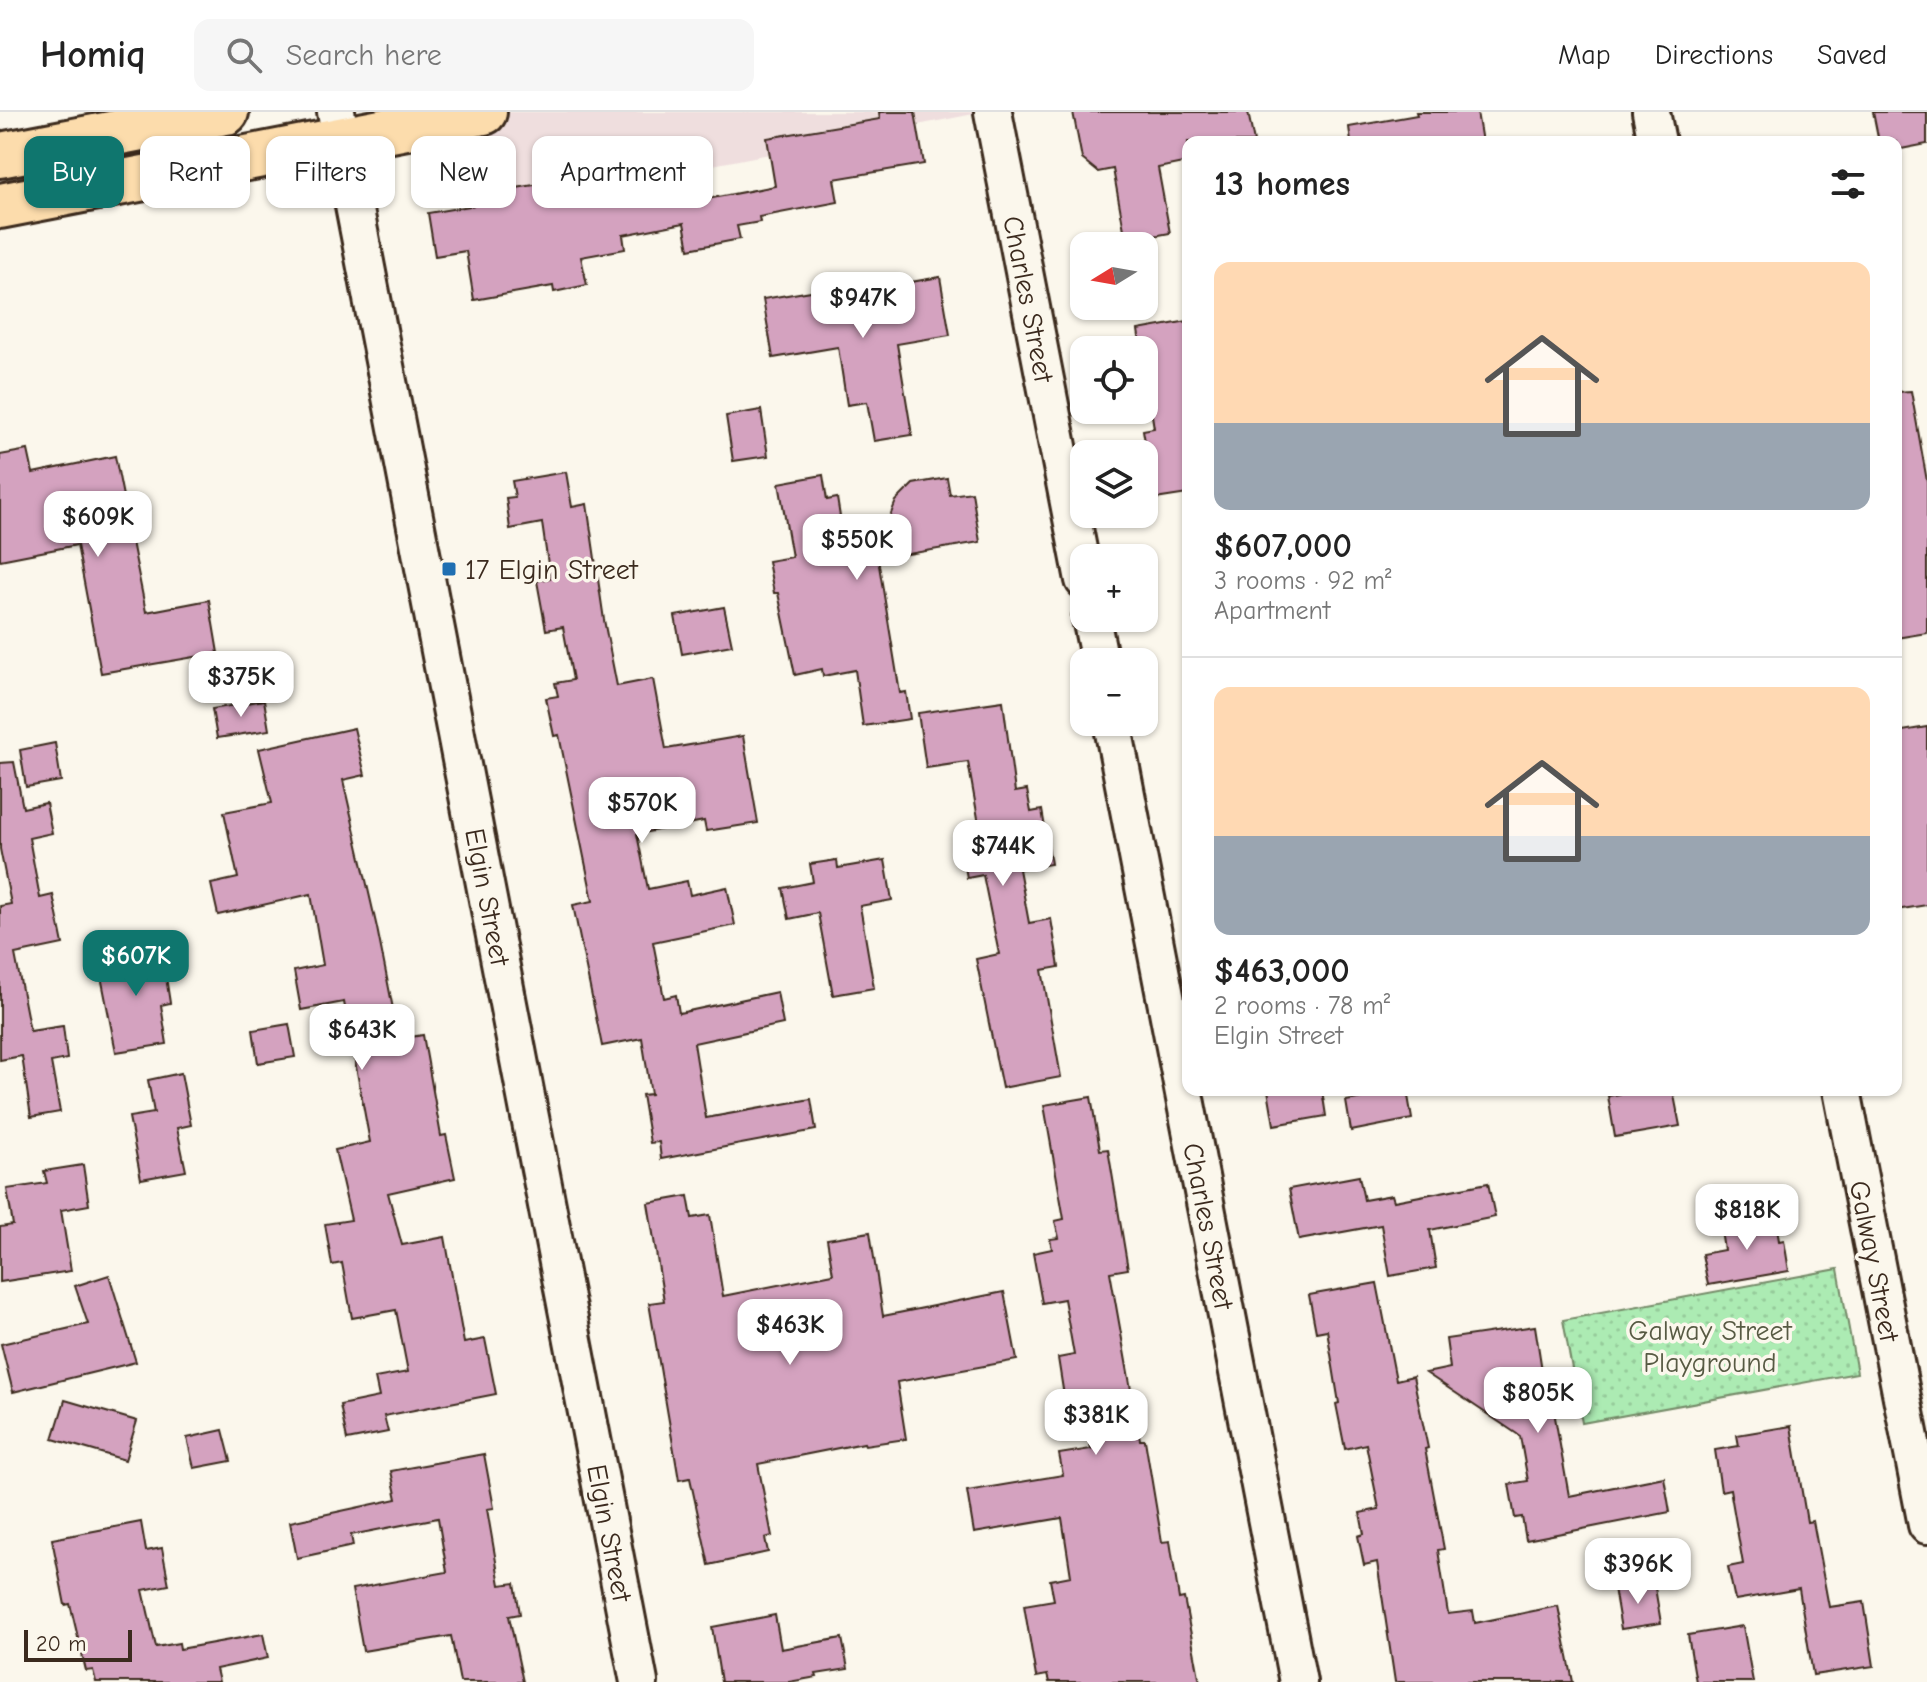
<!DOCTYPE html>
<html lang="en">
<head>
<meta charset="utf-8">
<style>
	body { margin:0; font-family:"Comic Neue",sans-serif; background:#f6f6f6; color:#222; height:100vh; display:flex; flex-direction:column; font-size:30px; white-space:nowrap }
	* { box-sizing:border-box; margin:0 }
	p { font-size:26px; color:#767676 }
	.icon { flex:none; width:44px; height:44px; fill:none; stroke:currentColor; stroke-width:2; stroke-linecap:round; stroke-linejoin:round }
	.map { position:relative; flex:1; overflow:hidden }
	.sheet { position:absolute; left:1182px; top:24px; width:720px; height:960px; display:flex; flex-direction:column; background:#fff; border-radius:16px; box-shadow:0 2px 6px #0004 }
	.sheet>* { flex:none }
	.hud { position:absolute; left:24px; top:24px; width:760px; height:72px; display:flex; gap:16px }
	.needle { width:52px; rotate:259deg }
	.buttons { position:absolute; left:1070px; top:120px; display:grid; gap:16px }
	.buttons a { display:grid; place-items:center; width:88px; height:88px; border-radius:16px; background:#fff; box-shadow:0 2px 6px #0004; font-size:40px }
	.scale { position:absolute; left:24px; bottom:20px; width:108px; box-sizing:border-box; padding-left:8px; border:4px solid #3b2a1e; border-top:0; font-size:22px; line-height:28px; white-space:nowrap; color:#3b2a1e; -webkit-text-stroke:6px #fbf7ec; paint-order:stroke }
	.price { position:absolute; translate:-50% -68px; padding:0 18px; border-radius:16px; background:#fff; color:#222; font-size:26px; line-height:52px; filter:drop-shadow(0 2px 4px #0008) }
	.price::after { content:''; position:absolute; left:50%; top:48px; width:24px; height:18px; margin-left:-12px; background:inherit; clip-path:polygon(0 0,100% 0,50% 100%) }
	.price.active { background:#0f766e; color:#fff }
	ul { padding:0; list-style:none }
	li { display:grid; align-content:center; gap:16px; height:424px; padding:0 32px }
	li+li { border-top:2px solid #e0e0e0 }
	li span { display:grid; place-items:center; height:248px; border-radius:16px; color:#555 }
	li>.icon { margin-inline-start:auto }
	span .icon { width:144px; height:144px; fill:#fffc; stroke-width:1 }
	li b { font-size:34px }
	h2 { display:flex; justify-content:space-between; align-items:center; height:96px; padding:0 32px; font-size:34px }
	.pill { padding:0 28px; border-radius:16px; background:#fff; box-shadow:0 2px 6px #0004; font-size:28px; line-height:72px }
	.pill.active { background:#0f766e; color:#fff }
	header { display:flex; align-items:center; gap:48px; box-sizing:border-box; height:112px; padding:0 40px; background:#fff; border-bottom:2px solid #e0e0e0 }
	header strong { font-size:38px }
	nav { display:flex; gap:44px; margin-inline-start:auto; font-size:28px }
	.search { width:560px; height:72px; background:#f6f6f6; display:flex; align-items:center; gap:20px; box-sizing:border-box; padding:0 28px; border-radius:16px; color:#767676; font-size:30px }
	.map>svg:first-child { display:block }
	.built { fill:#efdede }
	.park { fill:url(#park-dots); stroke:#748a68; stroke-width:2 }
	.building { fill:#d4a2bf; stroke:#3b2a1e; stroke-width:2 }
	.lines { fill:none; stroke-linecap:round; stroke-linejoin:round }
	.minor-casing { stroke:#3b2a1e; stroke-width:42 }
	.major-casing { stroke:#3b2a1e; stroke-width:50 }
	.minor { stroke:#fbf7ec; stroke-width:36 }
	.major { stroke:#fcdcac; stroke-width:44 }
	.poi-dot { fill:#1f6fb2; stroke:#fbf7ec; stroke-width:3 }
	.labels { text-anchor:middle; stroke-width:7; stroke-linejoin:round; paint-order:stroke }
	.street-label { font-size:28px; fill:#3b2a1e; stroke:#fbf7ec }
	.poi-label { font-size:28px; fill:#3b2a1e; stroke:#fbf7ec; text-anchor:start }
	.park-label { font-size:28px; fill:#575a43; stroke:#fbf7ec }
</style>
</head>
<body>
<header>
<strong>Homiq</strong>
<div class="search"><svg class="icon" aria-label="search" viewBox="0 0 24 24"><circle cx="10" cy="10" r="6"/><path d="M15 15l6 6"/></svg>Search here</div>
<nav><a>Map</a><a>Directions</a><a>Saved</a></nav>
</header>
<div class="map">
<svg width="1927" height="1570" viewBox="0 0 1927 1570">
	<defs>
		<pattern id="park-dots" width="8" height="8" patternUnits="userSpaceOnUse" patternTransform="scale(2)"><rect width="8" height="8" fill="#acebb3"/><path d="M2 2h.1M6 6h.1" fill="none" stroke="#95ca9a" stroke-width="1.8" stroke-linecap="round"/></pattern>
	</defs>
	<rect width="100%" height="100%" fill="#fbf7ec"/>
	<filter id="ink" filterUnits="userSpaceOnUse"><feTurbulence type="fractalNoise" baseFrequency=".0125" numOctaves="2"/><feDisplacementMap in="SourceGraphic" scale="16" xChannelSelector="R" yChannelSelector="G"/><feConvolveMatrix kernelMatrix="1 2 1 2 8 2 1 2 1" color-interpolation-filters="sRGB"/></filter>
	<g filter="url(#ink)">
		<path class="built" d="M463 0H984L483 98Z"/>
		<path class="park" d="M1838 1157 1857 1261 1582 1311 1563 1208Z"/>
		<path class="building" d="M879 0H915L924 52 834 67 838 90 759 105 760 110 737 114 740 127 689 137 684 111 623 123 625 137 581 145 587 173 554 180 553 174 474 188 466 139 435 144 428 101 476 93 473 77 509 72 510 77 576 66 574 55 609 48 615 80 703 62 707 87 775 74 767 26 880 7Z
			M1073 0H1248L1254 30H1188V50L1158 56 1170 121 1126 129 1113 57 1098 60 1082 47Z
			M1416 0H1477L1482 30H1351L1349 15 1417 3Z
			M1873 0H1927V32L1896 38V30H1879Z
			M940 165 950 223 897 232 912 323 874 329 867 290 847 293 838 235 773 246 763 187 841 174 842 182Z
			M1188 209V382L1155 387 1143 318 1154 316 1144 253V238H1141L1138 218Z
			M1911 279 1927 369V521L1896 526V280Z
			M761 298 768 344 733 349 726 304Z
			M28 338 33 361 115 344 146 500 209 488 218 541 101 561 77 433 0 448V343Z
			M566 360 572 395 587 392 604 508 617 574 653 567 666 637 743 624 758 711 706 719 704 709 637 722 648 777 687 769 690 783 727 775 735 813 653 830 664 886 676 883 679 901 777 880 783 912 694 931 706 1006 811 987 816 1018 661 1047 659 1030 650 1031 642 983 651 982 642 926 602 934 573 793 593 789 559 623 554 624 546 586 558 584 555 571 573 568 563 515 546 518 537 469 550 466 542 411 510 417 506 386 515 385 512 369Z
			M823 363 827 388 837 386 842 417 888 409 896 389 913 372 947 366 950 383 972 380 980 430 878 447 900 581 906 580 910 607 863 614 855 558 823 564 822 557 795 563 778 481H774L768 449 792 445 779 371Z
			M724 495 732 533 682 542 675 504Z
			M264 588 269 618 217 626 212 597Z
			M1003 589 1015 680 1027 678 1031 700 1042 698 1051 752 1019 757 1029 811 1051 807 1059 855 1042 858 1061 965 1002 976 976 847 999 842 983 763 967 766 961 733 982 729 968 650 926 656 918 601Z
			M1927 615V793L1896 798V620Z
			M354 616 365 663 343 668 377 816 399 927 423 923 441 1024 446 1023 455 1066 388 1081 402 1133 445 1125 464 1231 485 1227 496 1282 384 1304 388 1320 347 1328 340 1293 379 1285 375 1266 408 1260 396 1198 352 1206 342 1151 332 1153 325 1112 351 1108 335 1038 370 1030 344 890 301 898 294 859 323 853 311 782 218 803 211 772 238 766 224 700 272 691 259 637Z
			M55 631 61 669 26 675 20 638Z
			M14 650 23 696 46 691 52 721 29 726 40 786 53 783 63 832 15 842 30 919 63 914 67 947 51 950 60 1000 31 1005 22 944 0 948V794L11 792 0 737V651Z
			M837 748 838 756 885 748 892 788 860 794 874 876 833 883 818 801 789 807 783 776 813 770 810 752Z
			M161 833 170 891 161 893 167 932 116 940 98 849 127 845 126 839Z
			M289 912 295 945 258 951 253 918Z
			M181 961 191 1013 177 1016 186 1059 141 1067 129 1005 154 1001 148 968Z
			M1268 978H1322L1326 1004 1274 1013Z
			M1407 978 1412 1007 1351 1019 1346 989Z
			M1642 978H1673L1680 1014 1615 1025 1608 984Z
			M1091 985 1100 1038 1108 1037 1128 1157 1110 1160 1140 1328H1145L1162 1430 1170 1429 1179 1487 1184 1486 1200 1570H1049L1047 1563 1036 1565 1024 1493 1054 1488 1050 1468 1071 1464 1062 1406 974 1421 967 1379 1063 1363 1059 1342 1091 1337 1080 1281 1064 1284 1058 1246 1074 1243 1064 1187 1042 1191 1033 1141 1052 1137 1050 1127 1059 1126 1055 1109 1064 1107 1044 993Z
			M83 1053 89 1093 61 1098 71 1159 0 1170V1115L13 1113 7 1077 47 1071 44 1059Z
			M1359 1064 1364 1088 1392 1083 1394 1089 1488 1071 1495 1105 1430 1118 1436 1156 1390 1164 1381 1113 1299 1128 1289 1077Z
			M688 1084 692 1106 710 1103 723 1184 833 1162 827 1127 870 1120 883 1204 1004 1180 1017 1248 897 1270 906 1327 865 1333 864 1331 758 1352 772 1424 765 1426 768 1440 709 1453 690 1366 679 1368 649 1191 664 1189 648 1091Z
			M1769 1104 1770 1110 1776 1109 1779 1129 1784 1128 1789 1159 1708 1173 1702 1142 1724 1138 1720 1112Z
			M109 1163 136 1250 13 1280 1 1232 88 1212 75 1174Z
			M1377 1171 1396 1268 1413 1264 1428 1336 1425 1337 1444 1437 1438 1438 1448 1502 1473 1499 1475 1511 1558 1494 1573 1570H1395L1377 1450 1364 1453 1358 1424 1364 1422 1360 1401 1379 1397 1366 1332 1345 1337 1336 1292 1339 1291 1327 1218 1316 1220 1309 1183Z
			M1535 1214 1544 1271 1567 1287 1555 1305 1569 1384 1664 1365 1670 1400 1526 1428 1522 1405 1515 1406 1509 1372 1528 1369 1520 1324 1426 1261 1450 1256 1446 1227Z
			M65 1288 137 1309 125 1348 53 1327Z
			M1791 1314 1807 1410 1813 1409 1829 1495 1864 1490 1874 1554 1813 1563 1799 1477 1735 1488 1728 1455 1743 1452 1730 1377 1721 1379 1715 1338 1739 1334 1737 1323Z
			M223 1318 231 1349 194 1356 187 1326Z
			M484 1342 494 1396 487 1397 500 1473 515 1471 520 1502 509 1504 523 1570H460L451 1524 363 1539 352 1477 447 1460 438 1406 351 1423 353 1434 297 1446 290 1410 397 1387 391 1359Z
			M141 1410 146 1439 162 1436 169 1473 143 1478 156 1535 179 1531 180 1537 263 1522 268 1546 216 1557 219 1570H96L93 1558 86 1559 70 1492 65 1493 52 1427Z
			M1654 1470 1661 1511 1621 1517 1614 1476Z
			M775 1503 781 1537 842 1526 848 1557 816 1562 817 1565 789 1570H721L712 1515Z
			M1743 1514 1753 1570H1696L1688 1523Z"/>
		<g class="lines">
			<g class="minor-casing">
				<path id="minor" d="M336 0 639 1570
					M993 0 1084 468
					M1651 0 1657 30
					M1091 506 1100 550
					M1112 610 1298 1570
					M1842 978 1927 1413"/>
			</g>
			<g class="major-casing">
				<path id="major" d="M0 43 226 0
					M0 94 484 0"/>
			</g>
			<use href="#minor" class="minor"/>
			<use href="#major" class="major"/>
		</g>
	</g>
	<rect class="poi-dot" x="441" y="449" width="16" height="16" rx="4"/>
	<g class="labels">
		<g class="street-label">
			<text transform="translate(1029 187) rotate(79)" y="10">Charles Street</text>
			<text transform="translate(488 785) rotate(79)" y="10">Elgin Street</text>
			<text transform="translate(1209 1114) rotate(79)" y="10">Charles Street</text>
			<text transform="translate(1875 1149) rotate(79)" y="10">Galway Street</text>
			<text transform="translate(610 1421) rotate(79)" y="10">Elgin Street</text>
		</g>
		<g class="poi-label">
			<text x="465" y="467">17 Elgin Street</text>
		</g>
		<g class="park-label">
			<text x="1710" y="1228">Galway Street<tspan x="1710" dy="32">Playground</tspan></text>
		</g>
	</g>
</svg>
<div class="buttons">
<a><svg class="needle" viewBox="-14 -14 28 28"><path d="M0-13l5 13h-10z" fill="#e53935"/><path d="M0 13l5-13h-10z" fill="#767676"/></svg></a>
<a><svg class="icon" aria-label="locate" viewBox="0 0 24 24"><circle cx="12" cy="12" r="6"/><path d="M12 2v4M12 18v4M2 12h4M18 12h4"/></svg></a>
<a><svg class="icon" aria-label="layers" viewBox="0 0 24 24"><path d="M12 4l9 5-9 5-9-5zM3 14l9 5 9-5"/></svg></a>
<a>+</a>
<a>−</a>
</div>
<div class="scale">20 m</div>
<b class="price" style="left:863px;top:228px">$947K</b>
<b class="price" style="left:98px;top:447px">$609K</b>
<b class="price" style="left:857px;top:470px">$550K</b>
<b class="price" style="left:241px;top:607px">$375K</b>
<b class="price" style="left:642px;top:733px">$570K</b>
<b class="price" style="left:1003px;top:776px">$744K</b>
<b class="price active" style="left:136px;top:886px">$607K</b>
<b class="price" style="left:362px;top:960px">$643K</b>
<b class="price" style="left:1747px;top:1140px">$818K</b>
<b class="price" style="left:790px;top:1255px">$463K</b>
<b class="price" style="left:1538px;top:1323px">$805K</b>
<b class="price" style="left:1096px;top:1345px">$381K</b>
<b class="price" style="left:1638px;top:1494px">$396K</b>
<div class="hud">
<a class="pill active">Buy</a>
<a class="pill">Rent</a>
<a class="pill">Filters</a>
<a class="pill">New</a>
<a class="pill">Apartment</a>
</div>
<section class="sheet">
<h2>13 homes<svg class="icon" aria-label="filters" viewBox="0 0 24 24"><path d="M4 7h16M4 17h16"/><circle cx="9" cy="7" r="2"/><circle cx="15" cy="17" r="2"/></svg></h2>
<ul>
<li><span style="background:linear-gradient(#ffd9b3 65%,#9aa5b1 0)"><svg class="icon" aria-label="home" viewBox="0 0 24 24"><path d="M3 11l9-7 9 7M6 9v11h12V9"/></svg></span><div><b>$607,000</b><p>3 rooms · 92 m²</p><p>Apartment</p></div></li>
<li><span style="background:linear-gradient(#ffd9b3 60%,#9aa5b1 0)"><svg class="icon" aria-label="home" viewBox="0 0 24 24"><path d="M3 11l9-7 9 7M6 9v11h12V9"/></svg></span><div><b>$463,000</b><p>2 rooms · 78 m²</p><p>Elgin Street</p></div></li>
</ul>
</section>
</div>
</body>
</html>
